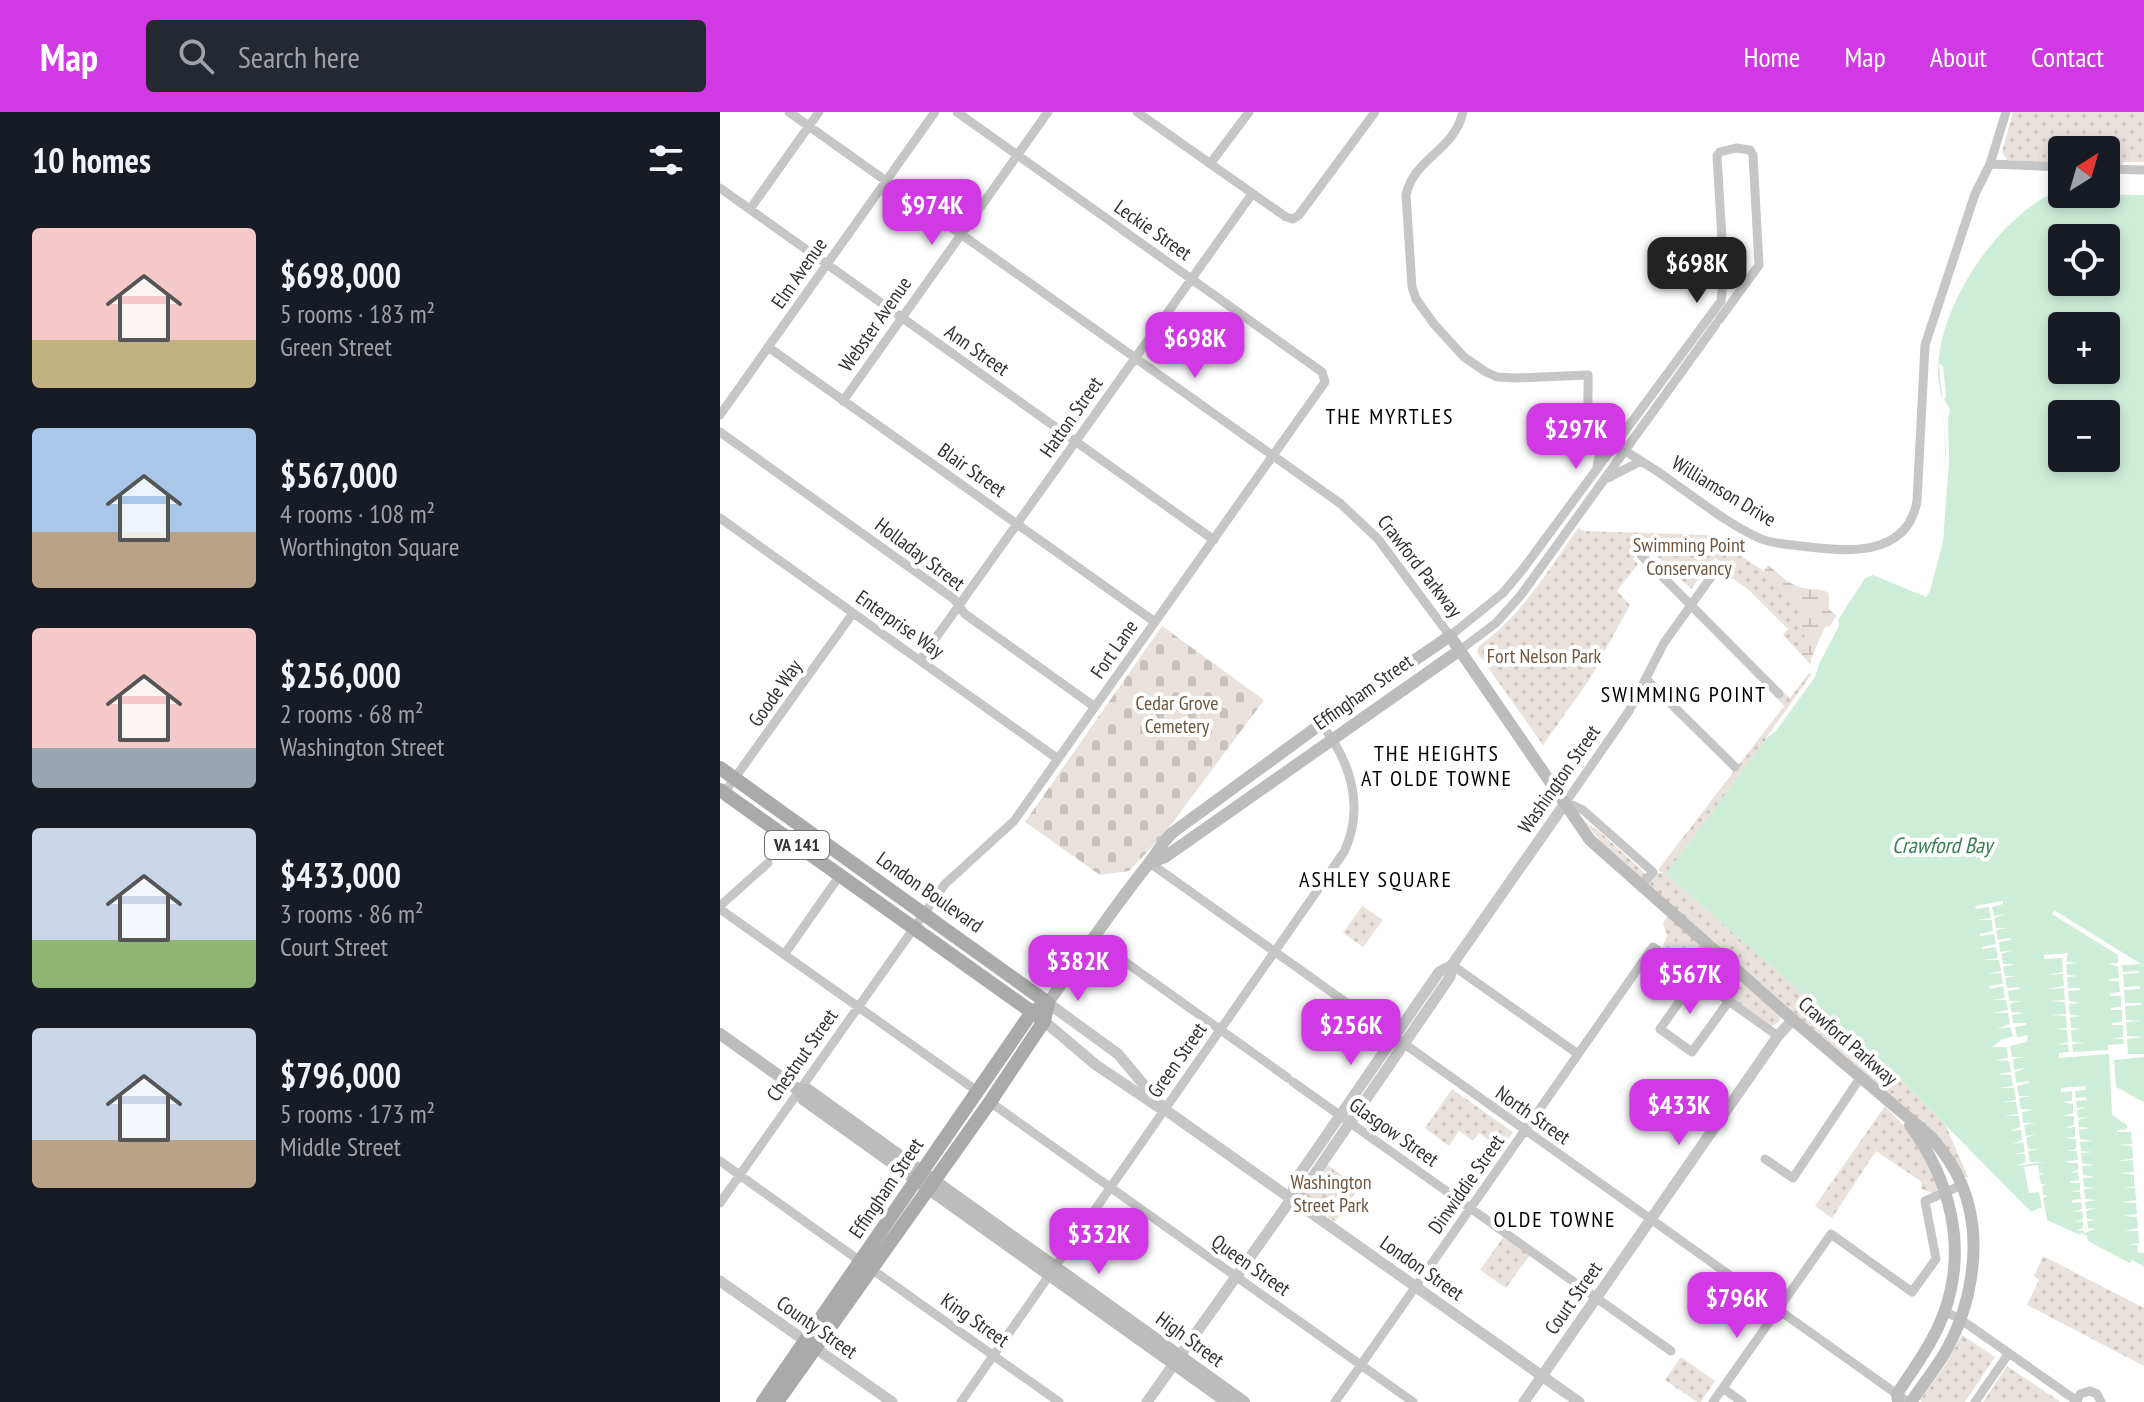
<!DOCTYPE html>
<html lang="en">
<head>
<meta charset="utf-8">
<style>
	body { margin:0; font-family:"PT Sans Narrow",sans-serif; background:#242831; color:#f1f3f6; height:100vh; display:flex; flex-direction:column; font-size:30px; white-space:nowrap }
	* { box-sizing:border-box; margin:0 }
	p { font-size:26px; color:#9ea1a6 }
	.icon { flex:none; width:44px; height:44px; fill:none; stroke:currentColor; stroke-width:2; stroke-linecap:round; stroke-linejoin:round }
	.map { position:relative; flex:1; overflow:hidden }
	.details { display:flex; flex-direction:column; background:#171b24; width:720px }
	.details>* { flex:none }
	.needle { width:52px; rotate:37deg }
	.controls { position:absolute; left:1328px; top:24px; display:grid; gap:16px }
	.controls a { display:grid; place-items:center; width:72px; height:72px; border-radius:8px; background:#171b24; box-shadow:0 4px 12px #0003; font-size:40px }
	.price { position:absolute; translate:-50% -68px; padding:0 18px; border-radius:16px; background:#d139e5; color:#fff; font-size:26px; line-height:52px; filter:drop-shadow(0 2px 4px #0008) }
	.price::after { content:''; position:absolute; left:50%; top:48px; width:24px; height:18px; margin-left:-12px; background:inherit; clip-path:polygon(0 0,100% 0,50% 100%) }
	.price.selected { background:#222; color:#fff }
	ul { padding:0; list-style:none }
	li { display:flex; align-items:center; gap:24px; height:200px; padding:0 32px }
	li span { display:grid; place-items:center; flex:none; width:224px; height:160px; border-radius:8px; color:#555 }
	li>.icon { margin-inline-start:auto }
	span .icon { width:96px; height:96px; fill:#fffc; stroke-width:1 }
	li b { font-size:34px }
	h2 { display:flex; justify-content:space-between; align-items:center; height:96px; padding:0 32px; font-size:34px }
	header { display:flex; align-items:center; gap:48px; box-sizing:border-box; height:112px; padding:0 40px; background:#d139e5; color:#fff }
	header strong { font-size:38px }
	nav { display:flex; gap:44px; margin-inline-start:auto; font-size:28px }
	.search { width:560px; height:72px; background:#242831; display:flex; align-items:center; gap:20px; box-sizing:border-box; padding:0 28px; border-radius:8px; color:#9ea1a6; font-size:30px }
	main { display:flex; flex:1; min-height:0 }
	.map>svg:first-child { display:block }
	.green { fill:url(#green-dots) }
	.wetland { fill:url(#wetland-marsh) }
	.cemetery { fill:url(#cemetery-stones) }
	.water { fill:#ceedd9; fill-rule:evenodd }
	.pier { fill:#fff }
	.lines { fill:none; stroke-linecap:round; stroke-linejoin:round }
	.minor { stroke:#c6c6c6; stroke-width:9 }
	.tertiary { stroke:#c6c6c6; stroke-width:11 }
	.secondary { stroke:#bcbcbc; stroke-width:12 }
	.primary { stroke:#aaa; stroke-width:14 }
	.labels { text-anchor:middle; stroke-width:8; stroke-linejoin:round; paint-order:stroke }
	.shield { fill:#fff; stroke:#707070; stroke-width:2 }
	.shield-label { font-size:18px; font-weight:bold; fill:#323232 }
	.street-label { font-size:20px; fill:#323232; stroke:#fff }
	.park-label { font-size:20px; fill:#6f563f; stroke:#fff }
	.neighbourhood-label { font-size:22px; letter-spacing:2px; fill:#000; stroke:#fff }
	.water-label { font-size:22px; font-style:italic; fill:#388152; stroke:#fff }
</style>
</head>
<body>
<header>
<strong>Map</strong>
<div class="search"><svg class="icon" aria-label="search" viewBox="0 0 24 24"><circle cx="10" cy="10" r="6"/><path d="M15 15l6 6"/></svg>Search here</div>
<nav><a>Home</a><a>Map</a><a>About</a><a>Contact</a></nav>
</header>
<main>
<section class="details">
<h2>10 homes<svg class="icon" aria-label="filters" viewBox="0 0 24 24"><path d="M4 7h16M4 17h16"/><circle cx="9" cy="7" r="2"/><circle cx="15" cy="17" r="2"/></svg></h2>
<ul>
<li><span style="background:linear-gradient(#f6c9c9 70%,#c2b280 0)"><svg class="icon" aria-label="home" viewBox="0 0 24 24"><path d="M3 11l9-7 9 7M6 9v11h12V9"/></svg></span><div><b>$698,000</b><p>5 rooms · 183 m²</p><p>Green Street</p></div></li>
<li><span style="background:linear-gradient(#a9c7e8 65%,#b9a48a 0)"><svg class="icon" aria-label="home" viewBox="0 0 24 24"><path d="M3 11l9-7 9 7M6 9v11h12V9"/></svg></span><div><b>$567,000</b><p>4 rooms · 108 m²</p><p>Worthington Square</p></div></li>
<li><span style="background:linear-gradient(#f6c9c9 75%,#9aa5b1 0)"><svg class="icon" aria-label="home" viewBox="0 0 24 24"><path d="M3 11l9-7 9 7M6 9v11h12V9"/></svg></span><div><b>$256,000</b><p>2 rooms · 68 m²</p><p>Washington Street</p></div></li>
<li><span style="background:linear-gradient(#c9d6e8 70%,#8fb573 0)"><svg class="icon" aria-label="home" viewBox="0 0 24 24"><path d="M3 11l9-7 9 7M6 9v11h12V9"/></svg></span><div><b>$433,000</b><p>3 rooms · 86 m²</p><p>Court Street</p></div></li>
<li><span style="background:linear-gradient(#c9d6e8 70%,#b9a48a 0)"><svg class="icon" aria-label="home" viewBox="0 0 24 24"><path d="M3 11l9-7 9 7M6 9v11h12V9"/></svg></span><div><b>$796,000</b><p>5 rooms · 173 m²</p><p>Middle Street</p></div></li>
</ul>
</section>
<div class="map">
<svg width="1424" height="1290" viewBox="0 0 1424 1290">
	<defs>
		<pattern id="green-dots" width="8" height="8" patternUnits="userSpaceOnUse" patternTransform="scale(2)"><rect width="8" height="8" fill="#e9e1db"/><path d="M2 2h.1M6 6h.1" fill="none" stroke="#c8c2bc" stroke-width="1.8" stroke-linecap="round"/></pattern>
		<pattern id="wetland-marsh" width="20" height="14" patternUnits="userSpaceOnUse" patternTransform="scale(2)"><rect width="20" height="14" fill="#e9e1db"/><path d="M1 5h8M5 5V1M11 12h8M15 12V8" fill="none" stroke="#c8c2bc"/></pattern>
		<pattern id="cemetery-stones" width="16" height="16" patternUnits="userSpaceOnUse" patternTransform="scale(2)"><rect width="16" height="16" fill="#e9e1db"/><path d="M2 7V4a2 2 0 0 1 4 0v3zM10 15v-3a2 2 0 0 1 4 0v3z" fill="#c8c2bc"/></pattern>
	</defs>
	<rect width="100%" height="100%" fill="#fff"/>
	<path class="green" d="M1293 0H1424V50H1403L1402 55 1387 54 1386 38H1342V52L1287 48 1282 40Z
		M858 416 864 419 989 423 1118 508 1091 553 1063 523 1068 517 1029 478 1005 461 1008 455 995 446 971 477 926 434 922 435 913 447 918 452 897 479 910 493 869 568 823 633 757 540 759 534C802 503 828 459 858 416Z
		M1089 561 1093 564 946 762 1182 969 1226 1014 1248 1065H1243L1221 1032 1061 903 1059 910 1047 916 942 837 947 824 943 811 953 796 890 741 865 710 880 720 925 761H943L938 758 1064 594 1056 585 1062 578 1070 586Z
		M642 794 663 808 643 835 623 821Z
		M732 977 793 1020 781 1037 759 1021 753 1029 739 1019 729 1034 705 1016Z
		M1165 994 1195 1026 1219 1077 1213 1081 1201 1077 1202 1070 1156 1039 1112 1106 1095 1094Z
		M607 1052 639 1076 615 1110 583 1087Z
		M784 1124 810 1143 786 1176 760 1158Z
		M1323 1144 1424 1196V1254L1307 1193 1319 1168 1314 1164Z
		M1242 1223 1275 1245 1245 1290H1202L1200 1288 1226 1252Z
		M961 1245 995 1269 981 1290H977L945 1268Z
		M1287 1254 1339 1289V1290H1263Z"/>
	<path class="wetland" d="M1048 453C1059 462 1069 473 1083 476 1093 478 1099 476 1109 481V498L1119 505 1091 553 1079 539H1087C1086 521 1078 508 1076 490L1065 481 1063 472 1044 459Z"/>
	<path class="cemetery" d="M442 514 544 588 444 722 409 759 380 763 305 710Z"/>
	<path class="water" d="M1331 82 1424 83V1160V1155L1412 1148 1410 1151 1368 1129 1367 1124 1361 1121 1359 1125 1314 1103 1182 969 946 762 1093 564 1104 528 1147 461 1206 482C1226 425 1228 362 1223 303L1227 299C1221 292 1221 281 1219 271 1210 206 1274 109 1331 82ZM1342 126H1386V170H1342ZM1342 214H1386V258H1342ZM1342 302H1386V346H1342Z"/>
	<path class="pier" d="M1219 252 1223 254 1226 285 1224 287 1230 298 1228 307 1229 349 1223 429 1210 479 1206 485 1153 463 1145 466 1118 508 1119 514 1100 550 1095 565 1056 619 1045 627 1091 563 1095 556 1091 553V547L1105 515 1110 514 1144 458 1148 457 1206 482 1220 426 1226 341 1223 303 1227 299 1223 295Z
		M1283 789V792L1272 795 1274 804 1286 802 1274 806 1276 816H1289L1276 818 1278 828 1290 826 1291 828 1279 830 1280 840 1293 838 1281 842 1283 852H1295L1283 855 1285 864H1297L1285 866 1287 876 1299 875 1300 877 1288 879 1289 889H1302L1290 891 1291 900 1304 901 1292 903 1293 911H1306V913L1295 915 1297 925 1308 923 1307 930 1290 934 1292 945H1304L1293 947 1294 958 1306 956 1295 960 1296 971 1309 969V971L1297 974 1299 984H1311L1299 986 1301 997 1314 998 1302 1000 1303 1011H1316L1304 1013 1306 1024 1316 1022 1306 1026 1308 1037H1319L1308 1039 1310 1050H1324L1296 1054 1306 1050 1305 1042H1294L1305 1040 1303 1030 1293 1032 1302 1028 1301 1018 1290 1019 1300 1015 1299 1004H1284L1298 1002 1296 990H1282L1296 988 1294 976H1280L1293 974 1291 963 1277 962 1291 960 1289 949 1275 948 1288 946 1287 935H1272L1281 928 1293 924 1290 915 1277 917 1290 912 1288 901H1274L1288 898 1286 888H1272L1285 886 1283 874 1270 877 1269 874 1283 872 1281 861 1267 862 1281 859 1279 848H1264L1278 846 1276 835 1262 837V835L1276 832 1274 822 1260 824V822L1273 819 1272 808H1257L1271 806 1269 795 1256 797 1255 794Z
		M1334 798 1421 852 1402 853 1403 860 1418 859 1419 861 1403 862 1404 875 1420 874V877L1404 878 1405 891H1421V893L1405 894 1406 908 1422 909 1406 910 1407 924 1423 925 1407 927 1408 942H1424V945L1394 948 1396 975 1424 990V1143L1423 1140 1418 1141 1417 1133H1409L1419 1131 1418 1119H1404L1418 1116 1417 1105 1403 1104 1417 1102 1416 1091 1402 1090 1416 1088 1415 1076H1401L1414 1075V1063L1400 1061 1414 1060 1413 1048 1399 1049 1413 1046 1412 1034 1398 1033 1412 1032 1411 1020H1397V1018L1407 1017V1013L1392 1003 1389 942 1339 946V941L1349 940 1348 932 1336 933 1348 930 1347 918 1335 917 1347 916 1346 904 1330 903 1346 902 1345 890 1329 889 1345 888 1344 876 1326 877 1344 874 1343 862 1325 863 1343 860 1342 846 1324 847V843L1348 841 1346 850 1358 851 1346 852 1347 863 1359 864 1347 865 1348 876H1360V878L1348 879 1349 889 1361 891 1349 892 1350 903 1362 904 1350 905 1351 916 1363 917 1351 918 1352 930 1365 931 1352 932 1353 940 1388 938V933L1404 932 1403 927H1393L1403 925V913H1392V911L1402 910V898H1391V896L1401 895V884H1390V881L1400 880 1399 869H1389V867L1399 866 1398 854 1388 852 1398 851V843L1332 802Z
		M1365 974 1366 978 1355 979 1356 986 1366 985 1367 988 1356 989 1357 996 1367 995 1357 998 1358 1006 1368 1005 1358 1008 1359 1015 1371 1016 1359 1018 1360 1027 1372 1029 1360 1030 1361 1039 1373 1040 1361 1041 1362 1051 1374 1053 1362 1054 1363 1063 1375 1065 1363 1066 1364 1075 1376 1076 1364 1077 1365 1087 1377 1088 1365 1090 1366 1097 1376 1096 1366 1099 1367 1107 1377 1108 1367 1109 1368 1116 1376 1117 1364 1121 1363 1118 1355 1119 1363 1116V1109L1354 1110 1363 1107 1362 1099 1353 1100 1362 1097 1361 1090 1352 1091V1088L1361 1087 1360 1080H1351L1360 1078V1071H1351L1350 1069 1359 1068 1358 1060 1350 1061 1358 1058V1051H1348L1347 1049 1358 1048 1357 1039H1347L1356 1037V1027L1345 1026 1355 1025V1015L1345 1016 1354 1013V1004H1343L1353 1001V992L1342 990 1352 989V979L1341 980V976Z
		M1318 1053 1319 1061 1325 1062 1319 1063 1321 1072 1327 1073 1322 1074 1323 1083 1328 1084 1323 1086 1327 1108 1360 1123 1359 1127 1319 1109 1310 1100 1322 1095 1319 1080 1309 1081 1304 1055Z"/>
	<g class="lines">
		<path class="minor" d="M69 0 621 392 658 427 730 524 783 481 803 457 1001 189 1004 161 997 44 1000 40 1016 36 1030 38 1033 43 1039 153 999 208
			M417 0 566 105 573 107 579 103 655 0
			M743 0C734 39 694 46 686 83L692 175 696 187 714 212 744 245 766 260 777 265 796 266 868 263C869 275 866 294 870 306 877 323 921 349 937 359 969 381 1004 410 1039 426 1052 432 1067 432 1081 434 1125 440 1187 446 1197 389L1205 233 1255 82 1270 52 1342 55
			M490 52 529 0
			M1270 52 1286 0
			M1386 57 1424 58
			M0 76 494 428
			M30 97 99 0
			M48 235 435 510
			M123 289 328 0
			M0 303 215 0
			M871 310 880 340 877 354
			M0 320 234 487 245 502 375 595
			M888 366 921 349
			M0 406 338 647
			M921 443 1059 582
			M740 538 776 511 801 483 996 212
			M200 548 532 82
			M926 567 1015 655
			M4 681 133 501
			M430 751 1188 1290
			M921 774 933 760 863 698 846 690 909 599 944 531 996 458
			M0 794 48 751
			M0 797 257 979
			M373 827 568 966
			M64 843 120 763
			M732 853 858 942
			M976 866 940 917 972 940 1009 889
			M573 970 951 1239
			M270 990 693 1290
			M1045 1047 1073 1066 1140 966
			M0 1049 140 1149
			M0 1091 225 772 294 709 605 270 602 260 237 0
			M150 1156 339 1290
			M1224 1199 1240 1207 1357 1289
			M1003 1276 1022 1290
			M241 1290 624 740C645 696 631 649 601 612
			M615 1290 933 835 1058 924
			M993 1290 1111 1122 1192 1180 1216 1147 1205 1089 1242 1073
			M1255 1290 1289 1241
			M1357 1290 1360 1282 1370 1279 1377 1282 1381 1290"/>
		<path class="tertiary" d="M328 891 398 942 444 997 859 1290
			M324 909 376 953 440 996
			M572 1086 575 1069 719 860 732 853
			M0 1169 172 1290
			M427 1290 572 1086 585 1076 730 865 732 853 846 690
			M804 1290 1058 924 1073 907"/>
		<path class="secondary" d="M430 751 445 745 740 538
			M328 891C360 845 391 799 426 755 435 744 441 732 452 721L601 612 730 524 870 728 1065 901 1211 1025C1223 1039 1234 1054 1241 1071 1265 1126 1252 1195 1223 1244 1213 1260 1201 1275 1191 1290
			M0 922 79 978 83 987 507 1290
			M79 978H88L524 1290
			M1178 1290 1177 1282C1194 1256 1213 1231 1224 1201 1248 1135 1230 1068 1190 1013"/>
		<path class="primary" d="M0 656 328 891
			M0 678 319 905
			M43 1290 312 900 328 891
			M57 1290 270 990 324 909 328 891"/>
	</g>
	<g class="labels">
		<rect class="shield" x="45" y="719" width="64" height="28" rx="6"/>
		<g class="shield-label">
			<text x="77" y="739">VA 141</text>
		</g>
		<g class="street-label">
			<text transform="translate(433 118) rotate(35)" y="7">Leckie Street</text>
			<text transform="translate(79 161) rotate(-55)" y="7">Elm Avenue</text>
			<text transform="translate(155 212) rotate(-55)" y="7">Webster Avenue</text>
			<text transform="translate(257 238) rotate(35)" y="7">Ann Street</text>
			<text transform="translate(351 305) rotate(-55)" y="7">Hatton Street</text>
			<text transform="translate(252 358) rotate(35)" y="7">Blair Street</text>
			<text transform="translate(1004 379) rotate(31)" y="7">Williamson Drive</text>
			<text transform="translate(200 442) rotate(37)" y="7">Holladay Street</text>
			<text transform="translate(700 454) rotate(52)" y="7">Crawford Parkway</text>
			<text transform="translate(180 512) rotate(35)" y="7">Enterprise Way</text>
			<text transform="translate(394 537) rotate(-55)" y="7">Fort Lane</text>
			<text transform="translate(643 580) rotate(-35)" y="7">Effingham Street</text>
			<text transform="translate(55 581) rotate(-55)" y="7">Goode Way</text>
			<text transform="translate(839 667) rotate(-55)" y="7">Washington Street</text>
			<text transform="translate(210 780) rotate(35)" y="7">London Boulevard</text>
			<text transform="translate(1128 929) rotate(41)" y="7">Crawford Parkway</text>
			<text transform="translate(82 943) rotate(-55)" y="7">Chestnut Street</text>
			<text transform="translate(457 948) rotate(-55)" y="7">Green Street</text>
			<text transform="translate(813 1003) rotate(35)" y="7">North Street</text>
			<text transform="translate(674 1020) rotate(35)" y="7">Glasgow Street</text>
			<text transform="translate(746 1072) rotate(-55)" y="7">Dinwiddie Street</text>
			<text transform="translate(166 1076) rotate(-56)" y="7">Effingham Street</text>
			<text transform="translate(531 1153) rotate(35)" y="7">Queen Street</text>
			<text transform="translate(702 1156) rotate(35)" y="7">London Street</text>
			<text transform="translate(853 1186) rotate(-55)" y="7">Court Street</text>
			<text transform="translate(255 1208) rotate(35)" y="7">King Street</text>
			<text transform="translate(97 1215) rotate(35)" y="7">County Street</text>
			<text transform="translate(470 1227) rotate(36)" y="7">High Street</text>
		</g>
		<g class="park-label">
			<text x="969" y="440">Swimming Point<tspan x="969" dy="23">Conservancy</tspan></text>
			<text x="824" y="551">Fort Nelson Park</text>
			<text x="457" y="598">Cedar Grove<tspan x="457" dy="23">Cemetery</tspan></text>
			<text x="611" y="1077">Washington<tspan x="611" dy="23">Street Park</tspan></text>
		</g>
		<g class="neighbourhood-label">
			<text x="670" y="312">THE MYRTLES</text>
			<text x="964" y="590">SWIMMING POINT</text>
			<text x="717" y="649">THE HEIGHTS<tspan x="717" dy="25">AT OLDE TOWNE</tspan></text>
			<text x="656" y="775">ASHLEY SQUARE</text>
			<text x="835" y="1115">OLDE TOWNE</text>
		</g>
		<g class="water-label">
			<text x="1222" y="741">Crawford Bay</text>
		</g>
	</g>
</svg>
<div class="controls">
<a><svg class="needle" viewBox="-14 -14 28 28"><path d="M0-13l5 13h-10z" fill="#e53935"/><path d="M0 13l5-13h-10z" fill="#9ea1a6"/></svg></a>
<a><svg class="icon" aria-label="locate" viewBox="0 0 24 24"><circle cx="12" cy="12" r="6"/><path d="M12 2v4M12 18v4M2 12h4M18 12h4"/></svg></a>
<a>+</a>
<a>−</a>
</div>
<b class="price" style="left:212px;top:135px">$974K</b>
<b class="price selected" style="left:977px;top:193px">$698K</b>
<b class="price" style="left:475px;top:268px">$698K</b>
<b class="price" style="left:856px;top:359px">$297K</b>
<b class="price" style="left:358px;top:891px">$382K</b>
<b class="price" style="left:970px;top:904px">$567K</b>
<b class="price" style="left:631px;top:955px">$256K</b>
<b class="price" style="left:959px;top:1035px">$433K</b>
<b class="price" style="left:379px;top:1164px">$332K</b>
<b class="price" style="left:1017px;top:1228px">$796K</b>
</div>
</main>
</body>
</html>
